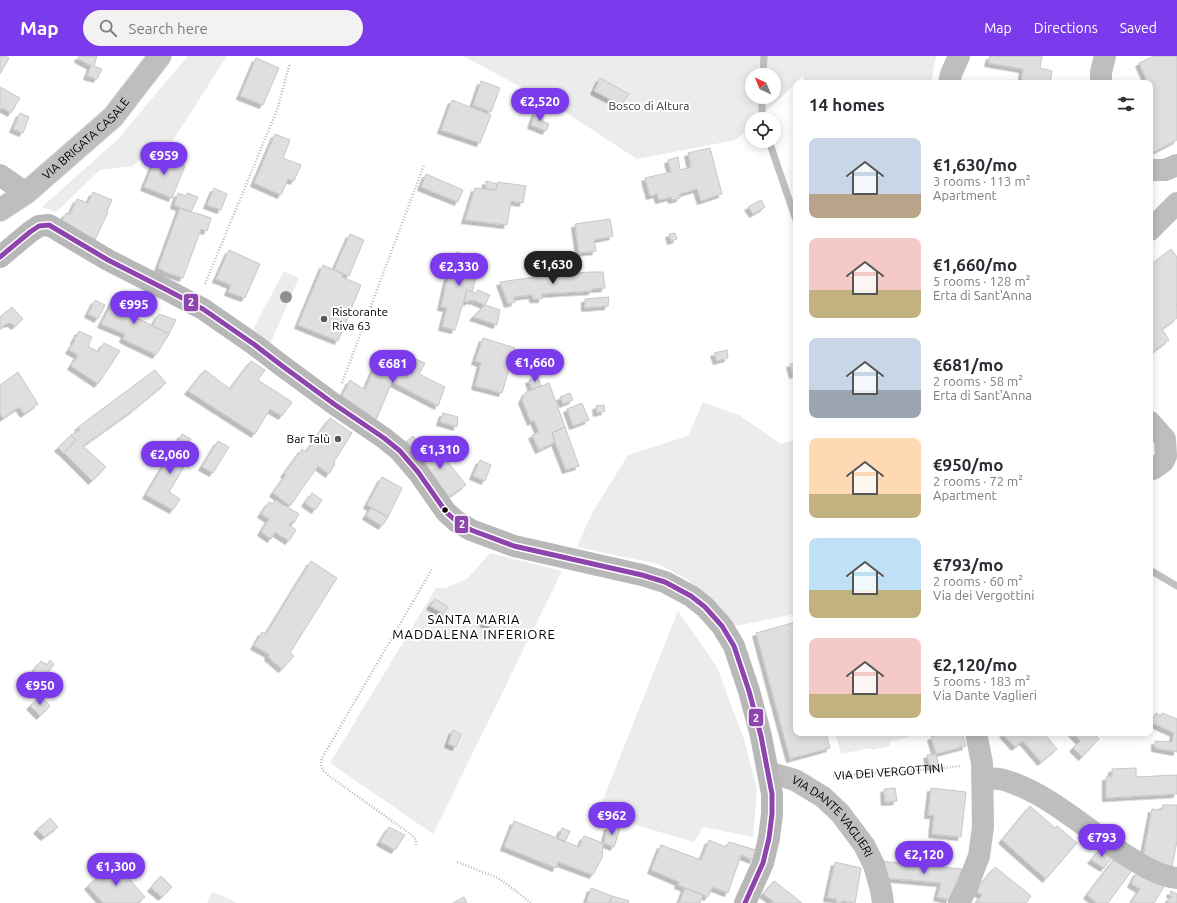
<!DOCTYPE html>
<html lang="en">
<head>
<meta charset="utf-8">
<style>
	body { margin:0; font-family:Ubuntu,sans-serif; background:#f2f2f3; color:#2b2b33; height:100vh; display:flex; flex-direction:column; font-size:15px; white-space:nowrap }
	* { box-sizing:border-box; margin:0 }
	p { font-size:13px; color:#7c7c81 }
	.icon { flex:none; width:22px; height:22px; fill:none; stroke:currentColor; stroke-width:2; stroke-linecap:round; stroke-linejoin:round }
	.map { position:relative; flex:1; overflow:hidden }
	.details { position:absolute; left:793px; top:24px; width:360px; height:656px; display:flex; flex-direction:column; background:#fff; border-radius:8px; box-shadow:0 2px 10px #0003 }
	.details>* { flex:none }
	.needle { width:26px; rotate:316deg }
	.controls { position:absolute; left:745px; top:12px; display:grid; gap:8px }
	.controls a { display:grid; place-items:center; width:36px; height:36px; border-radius:50%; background:#fff; box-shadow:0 2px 10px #0003; font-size:20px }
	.price { position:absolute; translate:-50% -34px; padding:0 9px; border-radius:14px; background:#7c3aed; color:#fff; font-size:13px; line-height:26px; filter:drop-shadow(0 1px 2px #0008) }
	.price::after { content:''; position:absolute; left:50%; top:24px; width:12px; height:9px; margin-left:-6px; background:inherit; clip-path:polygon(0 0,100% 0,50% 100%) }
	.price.active { background:#222; color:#fff }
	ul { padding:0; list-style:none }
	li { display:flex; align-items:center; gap:12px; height:100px; padding:0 16px }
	li span { display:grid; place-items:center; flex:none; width:112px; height:80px; border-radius:8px; color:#555 }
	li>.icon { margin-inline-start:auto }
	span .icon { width:48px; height:48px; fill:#fffc; stroke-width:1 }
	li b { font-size:17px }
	h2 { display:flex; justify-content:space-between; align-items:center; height:48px; padding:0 16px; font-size:17px }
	header { display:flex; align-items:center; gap:24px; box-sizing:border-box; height:56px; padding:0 20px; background:#7c3aed; color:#fff }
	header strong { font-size:19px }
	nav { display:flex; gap:22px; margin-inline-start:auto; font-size:14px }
	.search { width:280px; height:36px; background:#f2f2f3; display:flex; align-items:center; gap:10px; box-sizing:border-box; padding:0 14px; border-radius:22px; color:#7c7c81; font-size:15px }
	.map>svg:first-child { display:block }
	.green { fill:#ececec; fill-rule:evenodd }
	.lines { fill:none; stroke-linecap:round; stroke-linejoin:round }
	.stream { stroke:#bfbfbf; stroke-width:7 }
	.building { fill:#dfdfdf; stroke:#c7c7c7; filter:url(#shadow) }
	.primary-casing { stroke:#dbdbdb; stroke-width:24 }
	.path { stroke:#b9b9b9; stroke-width:2.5; stroke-dasharray:1 2; stroke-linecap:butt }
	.street { stroke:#bebebe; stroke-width:22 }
	.secondary { stroke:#b8b8b8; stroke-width:22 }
	.primary { stroke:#bebebe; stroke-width:22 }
	.bus-1-casing { stroke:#fff; stroke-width:8 }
	.bus-1 { stroke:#8e44ad; stroke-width:5 }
	.tree { fill:#8f8f8f }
	.poi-dot { fill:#595959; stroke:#fff; stroke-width:1.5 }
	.bus-dot { fill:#000; stroke:#fff; stroke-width:1.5 }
	.labels { text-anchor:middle; stroke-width:4; stroke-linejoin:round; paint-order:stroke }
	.park-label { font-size:12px; fill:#333; stroke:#fff }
	.street-label { font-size:12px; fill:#000; stroke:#fff }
	.poi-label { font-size:12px; fill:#000; stroke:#fff; text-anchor:start }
	.neighbourhood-label { font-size:13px; letter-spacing:1px; fill:#000; stroke:#fff }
	.line-badge { stroke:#fff; stroke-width:1.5 }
	.badge-label { font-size:11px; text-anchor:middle; font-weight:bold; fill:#fff }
</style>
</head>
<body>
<header>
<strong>Map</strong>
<div class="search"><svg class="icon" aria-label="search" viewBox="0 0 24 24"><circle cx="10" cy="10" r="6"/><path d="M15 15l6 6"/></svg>Search here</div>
<nav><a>Map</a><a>Directions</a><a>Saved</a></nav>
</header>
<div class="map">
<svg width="1177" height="847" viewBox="0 0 1177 847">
	<defs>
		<filter id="shadow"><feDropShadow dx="-3.5" dy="3.5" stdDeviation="0" flood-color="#0004"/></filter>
	</defs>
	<rect width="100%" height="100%" fill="#fff"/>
	<path class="green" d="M188 0H227L170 89 151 94 133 110 100 114 56 156 42 151 116 85Z
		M463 0H936L931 27H806L803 20 758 63H752V69L736 84 637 103 551 47ZM752 19H774V41H752Z
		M284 215 299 222 270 288 253 273Z
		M703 346 739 359 781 388 796 384V558L735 570 714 545 688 524 658 508 577 491 591 459 628 399 688 380Z
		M490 497 562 515 433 778 330 707 436 532H445L467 523Z
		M678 555 717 611 745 686 757 734 753 781 703 771 694 786 608 761 593 769Z
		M835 677H923L890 686V690L872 694 871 692 841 698Z
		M212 836 232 844 236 847H207Z"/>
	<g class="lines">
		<path class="stream" d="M763 19 764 0
			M762 41V63
			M769 85 796 164
			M1150 514 1177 530"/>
	</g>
	<path class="building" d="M0 0H5L9 2 0 18Z
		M79 0H97L94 10 102 13 97 23 87 20 91 10 78 3Z
		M990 0H1042L1040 12 1052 15 1050 27H1021L1023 13 988 7Z
		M1154 0H1177V84L1150 98V27H1144L1147 25 1139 7Z
		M256 2 279 12 263 49 240 40Z
		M600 22 629 38 621 49 594 35Z
		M481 25 500 32 491 56 473 49Z
		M0 31 20 42 11 57 2 52 0 55Z
		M452 44 491 59 480 87 441 74Z
		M536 55 544 58 542 65 549 68 546 75 531 69Z
		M20 57 29 61 23 77 13 73Z
		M275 78 290 84 283 102 301 109 294 125 288 123 281 139 254 127Z
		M710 92 722 138 701 145 697 133 680 138V142L672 144 671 141 659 144 657 138 650 140 645 122 671 116 668 104 678 101 680 114 691 111 688 97Z
		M157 99 185 110 172 142 144 131Z
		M426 118 463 134 458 146 421 131Z
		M486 125 497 128 496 134 486 133Z
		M498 126 526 130 523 147 511 145 507 169 465 164 475 132 496 134Z
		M214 132 227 138 221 154 207 149Z
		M93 136 112 144 107 155 108 156 94 186 62 165 66 157 70 158 77 143 88 147Z
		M178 137 186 140 187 137 198 141 191 156 174 149Z
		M761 144 765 151 753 158 748 151Z
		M180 152 211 162 207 175 201 173 183 222 163 215V214L158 212Z
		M610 163 613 180 594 184 596 195 579 197 575 168Z
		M675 177 677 183 671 185 669 178Z
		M350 178 364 184 349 220 334 214Z
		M1171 193 1177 201V248L1176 249 1177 251V262L1162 273 1169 284 1150 298V223L1153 221 1150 216V209Z
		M229 194 260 208 245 242 228 236 231 229 216 223Z
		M456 196 481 203 472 236 467 234 455 274 442 271 447 252 441 251 446 228Z
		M323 209 343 218 342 221 361 229 338 285 298 269Z
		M590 216H603L605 232 592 233V235L542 238V243H533V239L514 241 515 246 508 248 500 226 550 219Z
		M467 234 476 237 478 234 490 239 485 249 473 244V245L469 244 468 246 464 245Z
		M117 237 142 248 135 261 169 278 156 299 123 283 125 278 101 268Z
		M609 241 608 250 585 252V243Z
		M95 244 105 249 98 263 88 258Z
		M485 249 500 254 497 269 473 261Z
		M12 251 23 263 15 270 11 267 6 268 0 273V261Z
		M159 258 176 264 169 278 152 270Z
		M79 275 92 281 88 290 98 296 104 287 120 295 98 328 71 310 78 299 69 294 75 285 74 284Z
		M483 282 515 292 502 337 475 330 481 307 475 305Z
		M727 294 728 302 717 305 714 297Z
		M401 297 425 307 419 318 445 331 438 350 392 326 376 364 342 340 350 324 365 334 380 298 397 305Z
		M251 305 265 314 258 324 292 346 282 360 270 353 255 378 188 335 205 314 230 333Z
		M796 307V318L793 319 790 308Z
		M155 314 166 327 132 355 83 390 106 411 92 425 64 397 76 384 71 379 80 374 78 371Z
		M18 316 38 348 24 358 19 351 3 362 0 358V329Z
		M538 321 541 330 532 333 529 324Z
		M549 327 565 371 552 377 555 386 539 394 532 379 539 376 534 364 531 366 522 344 526 336Z
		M570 337 573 344 563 348 560 341Z
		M582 347 589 364 573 370 567 353Z
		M604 349 605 355 597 357 596 350Z
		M443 357 458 361 457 371 440 366Z
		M330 362 352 377 334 406 335 408 329 418 318 410 290 450 273 437 286 419 284 418 302 393 306 396Z
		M565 371 579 410 566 414 555 386 552 377Z
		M182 378 191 383 184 396 190 401 169 436 180 443 173 454 146 439Z
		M71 379 76 384 64 397 58 392Z
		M413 380 423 392 415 398 407 385Z
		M218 385 229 391 213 417 202 411Z
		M432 386 466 429 449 441 415 398Z
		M480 404 491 409 485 425 473 420Z
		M382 421 402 432 388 461 367 449Z
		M312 437 322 444 315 454 305 447Z
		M275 444 299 458 294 467 291 466 289 469 296 474 289 485 275 476 271 483 261 476 269 463 261 458 269 446 273 448Z
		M371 452 388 461 382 470 366 460Z
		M311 505 337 522 290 597 294 600 282 613 268 601 269 598 254 590 262 576 266 578Z
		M435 543 448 551 444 558 430 550Z
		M484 558 494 564 490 571 479 564Z
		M796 566V677H826L830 692 790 703 756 577Z
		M50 604 54 608 44 623 33 615 41 605 47 609Z
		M41 640 50 650 40 660 30 650Z
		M1156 657 1161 660 1162 657 1177 663V696L1155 692V685L1172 686 1174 677 1150 666V661L1152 663Z
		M453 674 461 678 456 691 448 688Z
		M943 677H962L966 690 936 698 931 681Z
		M1004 677H1044L1057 693 1041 706 1023 685 1015 691 1003 678Z
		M1072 677H1093L1099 683 1082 701 1073 692 1080 685Z
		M936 698 939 710 930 711 927 699Z
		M1136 712V721L1177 719V738L1106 742V721H1112V713Z
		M895 732 897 745 885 746 884 733Z
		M931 732 966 736 961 781 932 778 934 759H928Z
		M1163 749H1177V785L1171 816 1142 806 1152 753 1162 754Z
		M1030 750 1055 772 1057 770 1077 787 1046 823 1002 784Z
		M50 762 58 771 44 781 37 774Z
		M514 765 579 791 584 780 603 787 602 802 593 819 558 806 556 812 504 791Z
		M608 770 620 773 614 791 604 787Z
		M389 771 405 779 395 794 380 786Z
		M562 772 570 775 565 786 558 783Z
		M709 784 726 791 729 786 756 794 753 804 741 799 728 837 712 831 708 841 678 829 679 826 651 814 661 789 701 804Z
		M1102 791 1113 800 1104 812 1091 804Z
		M1116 801 1133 813 1108 847H1097L1087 839Z
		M879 805 962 813 949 844 937 841 941 827 884 822Z
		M114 806 145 841 137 847H103L88 830Z
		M835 806 861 812 855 847 842 845V847H836L837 843 827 842Z
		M995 811 1031 840 1026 847H976L982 839 977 836 980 829Z
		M1137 816 1165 829 1154 847H1131L1140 833 1131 828Z
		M161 820 172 831 162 841 151 832Z
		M774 825 802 847H772L773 845 763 838Z
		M591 832 612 840 609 847H586Z
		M685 832 703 839 700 847H679Z
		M1171 835 1177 838V847H1167L1170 841 1171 842 1173 839 1170 838Z
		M612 840 629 845 628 847H609Z
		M464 841 467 847H453Z"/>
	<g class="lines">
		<g class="primary-casing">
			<g id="primary">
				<path id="s3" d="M0 154 26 137 113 61 160 0"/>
			</g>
		</g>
		<g class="path">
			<path d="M205 228 277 54 290 7"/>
			<path d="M342 327 424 109"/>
			<path id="s1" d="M833 720 935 713 960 710"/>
			<path d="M416 789V784L413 780 329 720C322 714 320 711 322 702L432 513"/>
			<path d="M457 806 498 822 516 835 531 847"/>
		</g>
		<g class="street">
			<path d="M949 27 951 18 959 0"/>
			<path d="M1101 27V16L1105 0"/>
			<path d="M1150 114H1165L1177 109"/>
			<path d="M0 119 26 137"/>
			<path d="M1150 174 1177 147"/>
			<path d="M1150 366 1165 383 1166 400 1163 406 1153 413 1150 412"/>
			<path id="s2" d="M768 716 795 724 823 741 840 757 864 789 874 809 881 834 883 847"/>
			<path d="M983 722C990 723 997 722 1004 724 1046 736 1088 774 1124 798 1140 808 1158 820 1177 822"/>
			<path d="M959 847 967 831 979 800 983 771 982 707 976 677"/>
		</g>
		<path class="secondary" d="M0 201 30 176 39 170 49 169 108 204 167 234 203 253 255 289 281 309 334 348 384 382 400 395 418 416 446 456 456 465 471 474 514 490 642 519 665 526 691 540 705 551 722 570 734 590 749 635 761 680 772 738V758L769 782 763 807 745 847"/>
		<use href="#primary" class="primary"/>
		<g class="bus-1-casing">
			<path id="bus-1" d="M0 201 30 176 39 170 49 169 108 204 167 234 203 253 255 289 281 309 334 348 384 382 400 395 418 416 446 456 456 465 471 474 514 490 642 519 665 526 691 540 705 551 722 570 734 590 749 635 761 680 772 738V758L769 782 763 807 745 847"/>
		</g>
		<use href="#bus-1" class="bus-1"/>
	</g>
	<circle class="tree" cx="286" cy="241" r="6"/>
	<g class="poi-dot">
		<circle cx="324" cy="263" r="4"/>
		<circle cx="338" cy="383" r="4"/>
	</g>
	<circle class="bus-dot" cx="445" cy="454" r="3.5"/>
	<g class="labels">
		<g class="park-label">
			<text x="649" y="54">Bosco di Altura</text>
		</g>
		<g class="street-label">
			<text dy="4" stroke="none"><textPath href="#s3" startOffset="112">VIA BRIGATA CASALE</textPath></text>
			<text dy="4" stroke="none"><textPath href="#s1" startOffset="56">VIA DEI VERGOTTINI</textPath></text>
			<text dy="4" stroke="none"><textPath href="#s2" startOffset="81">VIA DANTE VAGLIERI</textPath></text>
		</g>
		<g class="poi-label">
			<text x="332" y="260">Ristorante<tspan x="332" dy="14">Riva 63</tspan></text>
			<text x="330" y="387" text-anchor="end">Bar Talù</text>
		</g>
		<g class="neighbourhood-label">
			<text x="474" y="568">SANTA MARIA<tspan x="474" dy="15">MADDALENA INFERIORE</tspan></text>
		</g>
	</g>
	<g class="line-badge">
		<rect x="183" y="237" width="16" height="19" rx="4" fill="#8e44ad"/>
		<rect x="454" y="459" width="15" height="19" rx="4" fill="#8e44ad"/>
		<rect x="748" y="652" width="16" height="19" rx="4" fill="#8e44ad"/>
	</g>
	<g class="badge-label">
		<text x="191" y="250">2</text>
		<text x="462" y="472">2</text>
		<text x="756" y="666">2</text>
	</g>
</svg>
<div class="controls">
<a><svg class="needle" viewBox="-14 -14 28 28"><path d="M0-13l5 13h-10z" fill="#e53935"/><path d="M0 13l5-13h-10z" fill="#7c7c81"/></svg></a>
<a><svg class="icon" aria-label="locate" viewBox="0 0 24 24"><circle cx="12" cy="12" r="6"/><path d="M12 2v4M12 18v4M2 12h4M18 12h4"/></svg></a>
</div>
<b class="price" style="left:540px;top:66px">€2,520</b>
<b class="price" style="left:164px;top:120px">€959</b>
<b class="price active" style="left:553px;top:229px">€1,630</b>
<b class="price" style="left:459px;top:231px">€2,330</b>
<b class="price" style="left:134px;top:269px">€995</b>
<b class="price" style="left:535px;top:327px">€1,660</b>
<b class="price" style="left:393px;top:328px">€681</b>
<b class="price" style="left:440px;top:414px">€1,310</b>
<b class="price" style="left:170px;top:419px">€2,060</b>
<b class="price" style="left:40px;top:650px">€950</b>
<b class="price" style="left:612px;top:780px">€962</b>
<b class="price" style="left:1102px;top:802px">€793</b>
<b class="price" style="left:924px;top:819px">€2,120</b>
<b class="price" style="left:116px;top:831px">€1,300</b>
<section class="details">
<h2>14 homes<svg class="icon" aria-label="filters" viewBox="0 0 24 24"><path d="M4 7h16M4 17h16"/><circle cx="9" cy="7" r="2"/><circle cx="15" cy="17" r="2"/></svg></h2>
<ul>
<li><span style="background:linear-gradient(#c9d6e8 70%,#b9a48a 0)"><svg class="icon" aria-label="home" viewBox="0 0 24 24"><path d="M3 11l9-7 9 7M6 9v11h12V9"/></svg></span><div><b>€1,630/mo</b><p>3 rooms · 113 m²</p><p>Apartment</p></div></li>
<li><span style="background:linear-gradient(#f6c9c9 65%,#c2b280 0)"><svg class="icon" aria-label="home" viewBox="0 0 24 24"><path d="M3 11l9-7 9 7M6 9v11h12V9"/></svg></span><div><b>€1,660/mo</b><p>5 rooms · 128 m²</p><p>Erta di Sant'Anna</p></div></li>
<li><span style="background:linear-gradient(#c9d6e8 65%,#9aa5b1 0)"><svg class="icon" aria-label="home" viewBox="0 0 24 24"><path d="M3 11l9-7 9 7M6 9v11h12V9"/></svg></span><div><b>€681/mo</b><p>2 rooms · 58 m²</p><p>Erta di Sant'Anna</p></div></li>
<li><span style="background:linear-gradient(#ffd9b3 70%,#c2b280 0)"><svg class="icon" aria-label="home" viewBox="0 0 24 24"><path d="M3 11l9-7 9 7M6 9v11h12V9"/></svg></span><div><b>€950/mo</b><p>2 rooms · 72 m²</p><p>Apartment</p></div></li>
<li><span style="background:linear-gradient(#bfe0f5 65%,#c2b280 0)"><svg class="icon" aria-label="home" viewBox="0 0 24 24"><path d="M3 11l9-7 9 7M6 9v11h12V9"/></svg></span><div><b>€793/mo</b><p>2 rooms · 60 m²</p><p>Via dei Vergottini</p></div></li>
<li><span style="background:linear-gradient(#f6c9c9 70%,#c2b280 0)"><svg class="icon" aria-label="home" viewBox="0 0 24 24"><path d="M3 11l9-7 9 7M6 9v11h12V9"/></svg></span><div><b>€2,120/mo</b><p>5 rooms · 183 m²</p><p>Via Dante Vaglieri</p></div></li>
</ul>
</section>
</div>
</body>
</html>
